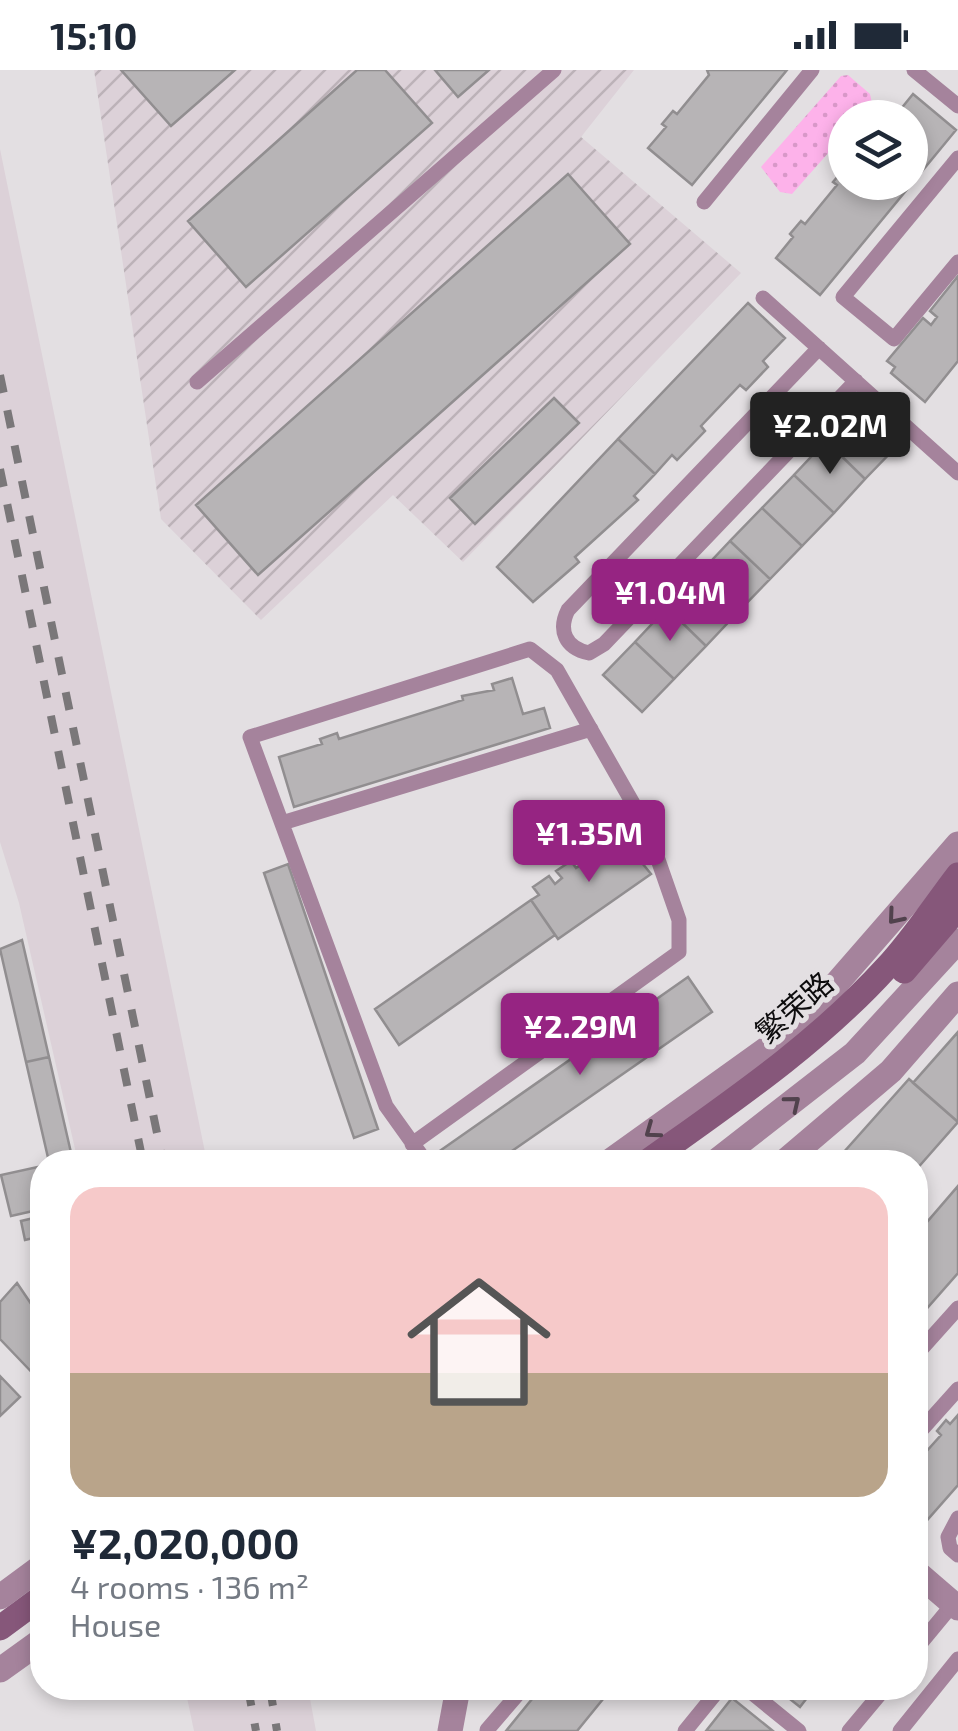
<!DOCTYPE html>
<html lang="en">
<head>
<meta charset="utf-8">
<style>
	body { margin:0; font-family:"Exo 2","Noto Sans SC",sans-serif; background:#f6f6f7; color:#1f2937; height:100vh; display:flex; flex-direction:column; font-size:38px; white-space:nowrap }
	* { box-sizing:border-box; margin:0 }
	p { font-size:32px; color:#747a83 }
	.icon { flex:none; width:55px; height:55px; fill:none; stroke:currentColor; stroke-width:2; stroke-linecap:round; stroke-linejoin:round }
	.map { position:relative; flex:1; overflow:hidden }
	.details { position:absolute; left:30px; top:1080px; width:898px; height:550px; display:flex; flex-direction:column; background:#fff; border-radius:40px; box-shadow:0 5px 15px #0003 }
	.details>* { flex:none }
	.controls { position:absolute; left:828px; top:30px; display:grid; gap:20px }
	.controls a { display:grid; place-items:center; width:100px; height:100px; border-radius:50%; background:#fff; box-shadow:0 5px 15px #0003; font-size:50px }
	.price { position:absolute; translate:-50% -85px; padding:0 22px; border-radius:10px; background:#962482; color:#fff; font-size:32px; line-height:65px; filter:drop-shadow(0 2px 5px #0008) }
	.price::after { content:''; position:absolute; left:50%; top:60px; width:30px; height:22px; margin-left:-15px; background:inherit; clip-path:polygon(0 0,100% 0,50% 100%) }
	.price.active { background:#222; color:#fff }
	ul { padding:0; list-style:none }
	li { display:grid; align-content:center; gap:20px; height:530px; padding:0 40px }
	li span { display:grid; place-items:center; height:310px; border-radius:30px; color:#555 }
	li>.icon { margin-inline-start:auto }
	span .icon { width:180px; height:180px; fill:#fffc; stroke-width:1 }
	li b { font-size:42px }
	.status { display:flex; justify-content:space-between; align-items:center; height:70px; padding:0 50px; background:#fff; direction:ltr }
	.status svg { height:28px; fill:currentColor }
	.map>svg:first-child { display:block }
	.built { fill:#dcd1d8 }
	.industrial { fill:url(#industrial-furrows) }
	.grass { fill:url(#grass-dots) }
	.building { fill:#b7b4b6; stroke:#918e90; stroke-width:2.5 }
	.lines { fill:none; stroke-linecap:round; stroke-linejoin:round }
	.service { stroke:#a5839c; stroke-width:15 }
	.minor { stroke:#a5839c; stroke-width:25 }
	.tertiary { stroke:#a5839c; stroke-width:25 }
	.secondary { stroke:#86577a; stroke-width:25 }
	.rail { stroke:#7a7779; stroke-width:8; stroke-dasharray:18 18; stroke-linecap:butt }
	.oneway { stroke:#51424d }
	.labels { text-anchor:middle; stroke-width:10; stroke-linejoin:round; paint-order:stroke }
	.street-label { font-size:30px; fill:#0d0c0d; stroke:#e3dfe2 }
</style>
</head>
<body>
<div class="status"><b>15:10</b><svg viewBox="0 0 49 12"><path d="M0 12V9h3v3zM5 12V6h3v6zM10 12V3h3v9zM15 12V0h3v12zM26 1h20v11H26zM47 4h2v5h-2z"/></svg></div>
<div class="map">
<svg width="958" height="1661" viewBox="0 0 958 1661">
	<defs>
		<pattern id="industrial-furrows" width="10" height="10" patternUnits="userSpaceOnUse" patternTransform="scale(2.5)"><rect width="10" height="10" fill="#dcd1d8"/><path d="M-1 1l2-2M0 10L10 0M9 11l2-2" fill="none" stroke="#bcb2b8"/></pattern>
		<pattern id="grass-dots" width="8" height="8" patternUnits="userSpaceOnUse" patternTransform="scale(2.5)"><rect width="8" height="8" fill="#fdb2ea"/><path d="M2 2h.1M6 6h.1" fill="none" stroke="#d898c8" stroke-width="1.8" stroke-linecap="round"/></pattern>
	</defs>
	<rect width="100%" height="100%" fill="#e3dfe2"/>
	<path class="built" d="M0 79 207 1092H78L19 833 0 772Z
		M185 1618H308L316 1661H194Z"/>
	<path class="industrial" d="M94 0H634L581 67 741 203 463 492 393 425 261 550 161 449Z"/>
	<path class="grass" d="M848 5 870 24 872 33 860 47 845 48V64L792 124 780 122 761 97 841 6Z"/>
	<path class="building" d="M121 0H235L171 56Z
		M357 0H385L432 53 246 217 188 151Z
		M435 0H489L458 27Z
		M787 0 692 115 648 78 666 57 662 54 673 41 677 44 709 5 707 0Z
		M913 24 956 60 820 225 776 188 793 167 790 164 801 151 805 154 837 115 833 112 845 98V112H910V48H887L892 41 896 45Z
		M568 104 630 174 258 505 196 435Z
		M958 206V291L925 332 891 303 895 297 887 291 923 248 931 255 937 247 930 241Z
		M748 233 785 268 763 291 768 297 746 320 740 315 701 356 705 361 677 390 672 385 655 404 618 369Z
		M554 328 579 353 475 454 450 428Z
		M858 338 897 376 865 409 826 371Z
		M618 369 655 404 634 426 638 430 575 487 579 492 533 532 497 497Z
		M826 371 865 409 834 443 794 405Z
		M794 405 834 443 802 476 762 438Z
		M762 438 802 476 770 509 730 471Z
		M730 471 770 509 738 542 698 505Z
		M698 505 738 542 706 576 667 538Z
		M667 538 706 576 674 609 635 572Z
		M635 572 674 609 642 642 603 605Z
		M512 608 523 644 544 638 550 658 294 737 279 687 322 674 320 669 337 663 339 669 463 630 462 626 494 620 492 614Z
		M615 760 651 804 558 869 531 830 539 825 533 817 549 806 555 814 562 808 556 801 571 791 576 798 587 791 582 784 598 772 603 780 610 775 605 767Z
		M288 794 378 1059 354 1068 264 803Z
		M531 830 555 865 399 975 375 939Z
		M22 870 49 987 26 992 0 879Z
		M688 907 712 942 496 1092H424Z
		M958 962V1052L913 1013Z
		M49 987 72 1087 49 1092 26 992Z
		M909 1009 958 1052 915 1101V1092H835Z
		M42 1096V1139L11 1146 1 1105Z
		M958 1116V1203L915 1252V1166Z
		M42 1146V1166L25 1170 21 1151Z
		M17 1213 42 1250V1313L0 1269V1232Z
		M0 1306 20 1327 0 1346Z
		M958 1345V1415L915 1464V1386L921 1379 925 1383 941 1365 937 1361 946 1350 950 1354Z
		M541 1618H612L577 1661H506Z
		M776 1618H809L810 1624 800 1637Z
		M732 1628 773 1661H706Z"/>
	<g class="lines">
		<path class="service" d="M914 0 958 36
			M958 88 843 227 894 269 958 192
			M704 132 812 0
			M763 228 958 403
			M819 278 568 540C558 560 565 578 589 583L604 574 856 311
			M197 312 554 0
			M282 753 591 659
			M412 1074 679 882V850L647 758 557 600 530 579 250 667 386 1036 426 1092
			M915 1286 958 1238
			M915 1367 958 1319
			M958 1448 948 1467 950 1478 958 1485
			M915 1580 953 1534
			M746 1618 799 1661
			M487 1660 523 1618
			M685 1661 720 1618
			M849 1661 885 1618
			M900 1661 958 1589"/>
		<path class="minor" d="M609 1092 768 978 816 937 958 774
			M715 1092 855 983 958 871
			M915 1501 958 1538
			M0 1527 42 1496
			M0 1600 42 1570"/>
		<path class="tertiary" d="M784 1092 891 1001 958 924
			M450 1661 458 1618"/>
		<path class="secondary" d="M904 901 958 838
			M647 1092C731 1032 817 974 887 897 913 869 935 835 958 805
			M0 1558 42 1527"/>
		<path class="rail" d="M0 305 163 1092
			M0 399 143 1092
			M248 1618 256 1661
			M270 1618 277 1661"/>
	</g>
	<defs><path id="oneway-chevron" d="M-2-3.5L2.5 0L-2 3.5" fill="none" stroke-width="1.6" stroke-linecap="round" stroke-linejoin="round" transform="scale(2.5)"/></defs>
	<g class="oneway">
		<use href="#oneway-chevron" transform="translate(895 847) rotate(130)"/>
		<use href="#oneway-chevron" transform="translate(793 1033) rotate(-39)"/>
		<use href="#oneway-chevron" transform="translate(652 1061) rotate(144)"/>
	</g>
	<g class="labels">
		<g class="street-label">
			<text transform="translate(795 938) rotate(-41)" y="10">繁荣路</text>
		</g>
	</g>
</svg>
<div class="controls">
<a><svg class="icon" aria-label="layers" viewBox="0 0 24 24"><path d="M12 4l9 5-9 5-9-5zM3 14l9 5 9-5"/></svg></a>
</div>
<b class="price active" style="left:830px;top:407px">¥2.02M</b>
<b class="price" style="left:670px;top:574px">¥1.04M</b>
<b class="price" style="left:589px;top:815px">¥1.35M</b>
<b class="price" style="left:580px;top:1008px">¥2.29M</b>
<section class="details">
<ul>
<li><span style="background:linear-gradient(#f6c9c9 60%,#b9a48a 0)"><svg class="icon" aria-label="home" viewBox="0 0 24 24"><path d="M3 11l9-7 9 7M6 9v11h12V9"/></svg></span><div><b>¥2,020,000</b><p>4 rooms · 136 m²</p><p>House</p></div></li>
</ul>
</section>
</div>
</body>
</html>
